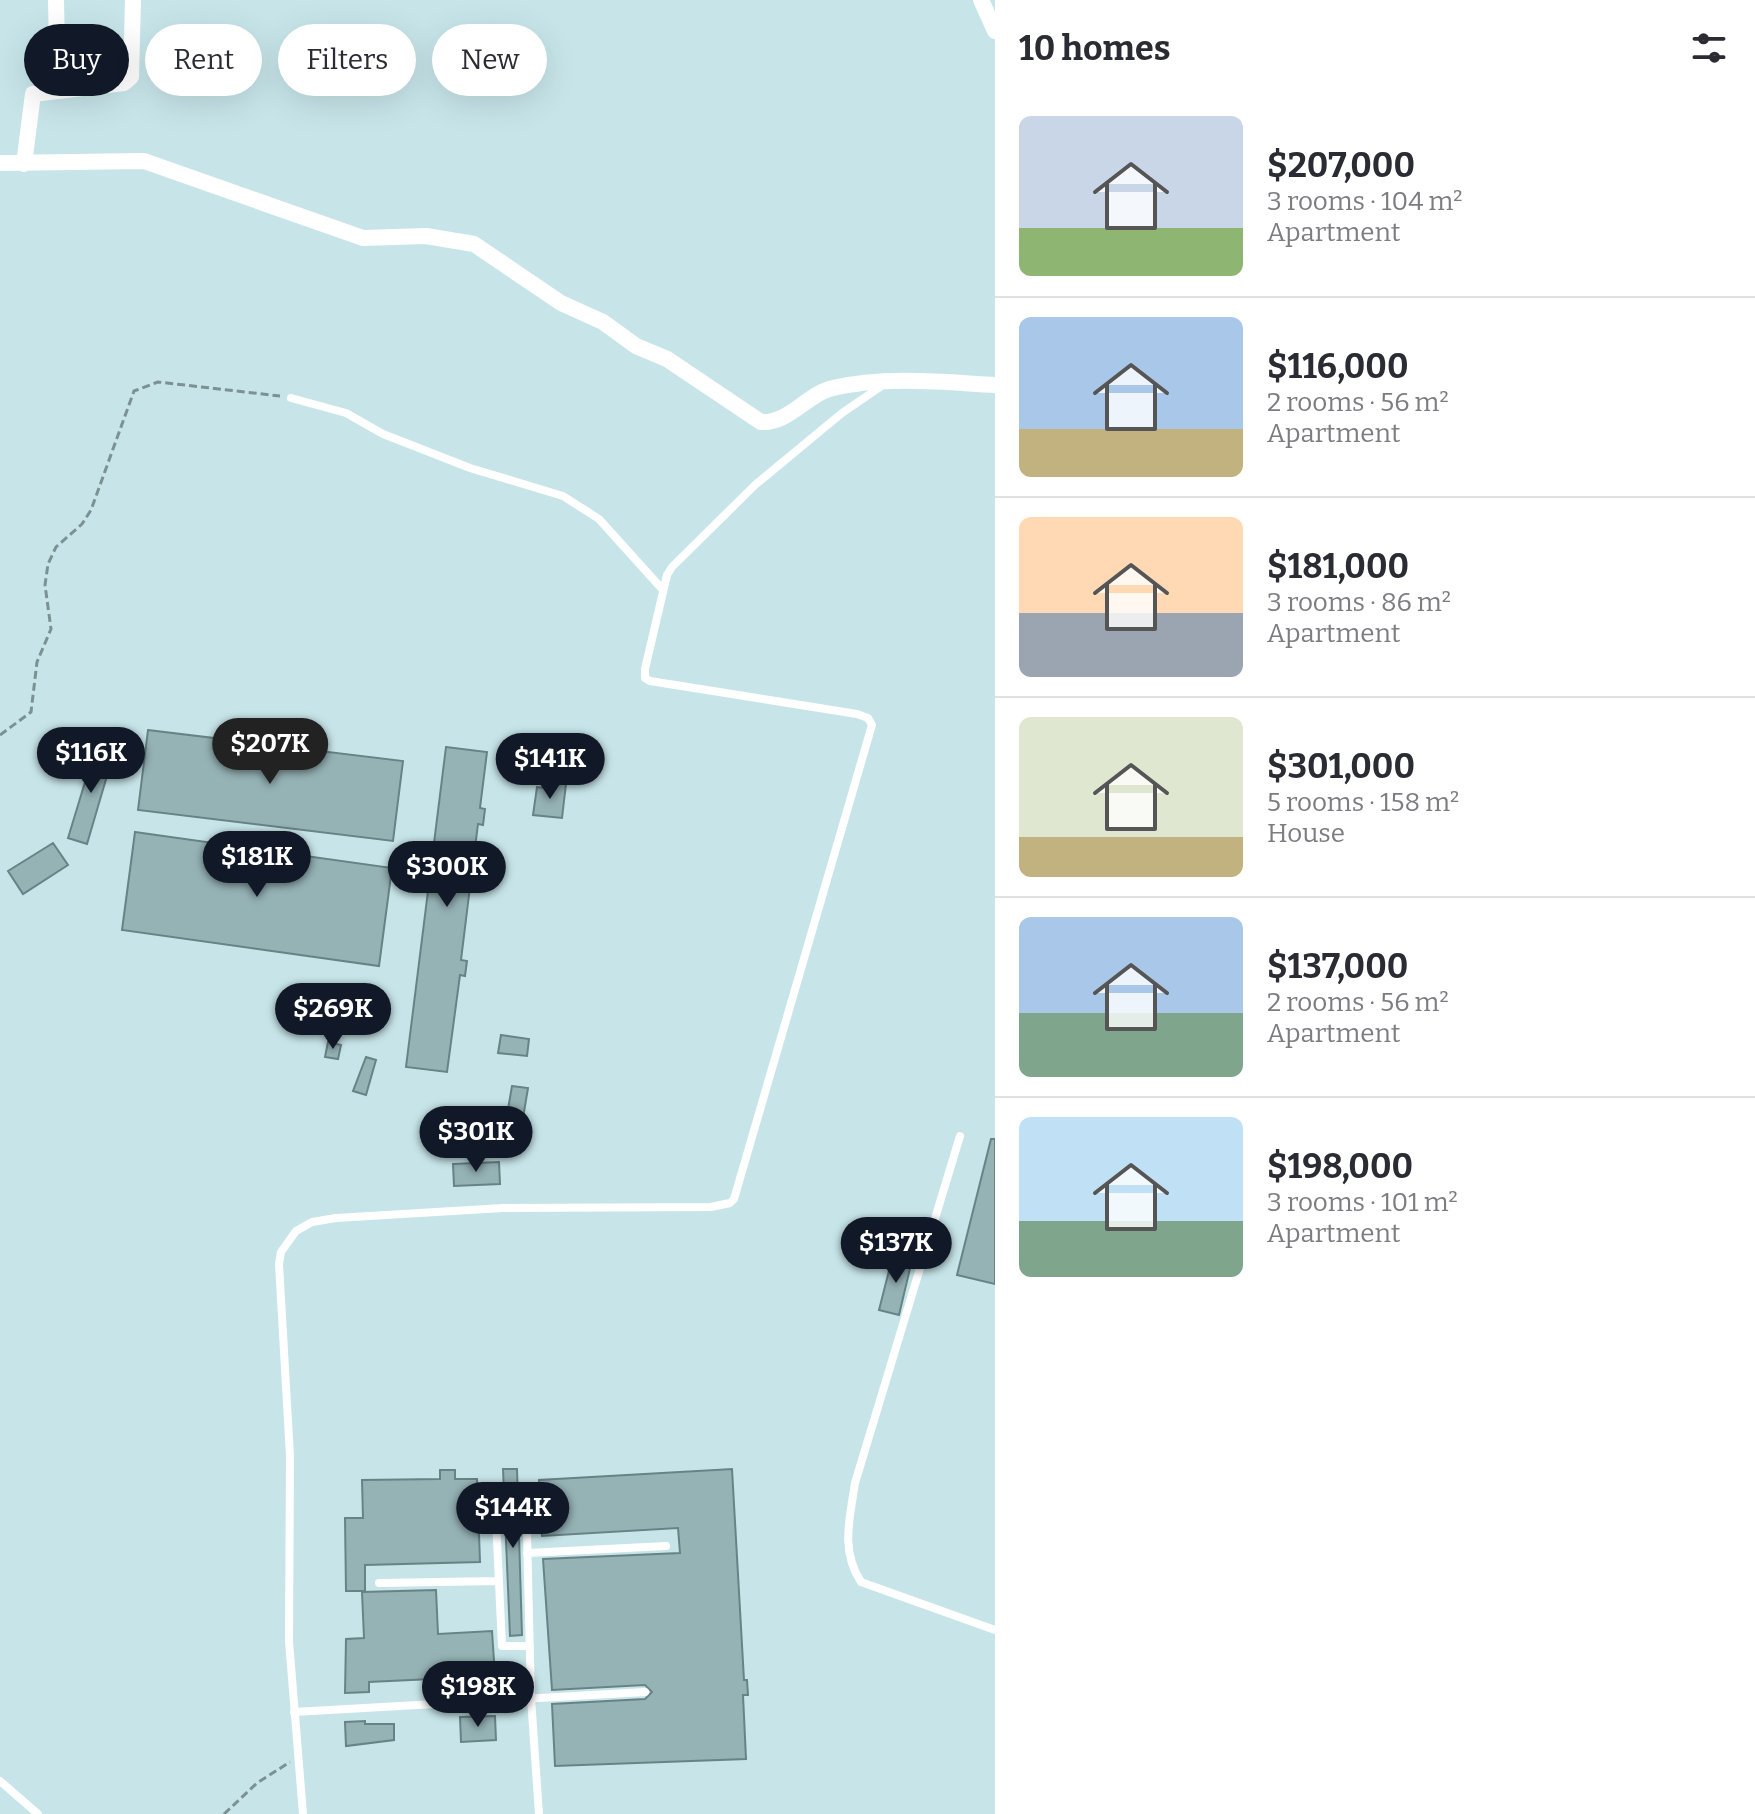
<!DOCTYPE html>
<html lang="en">
<head>
<meta charset="utf-8">
<style>
	body { margin:0; font-family:Bitter,serif; background:#f2f2f3; color:#2b2b33; height:100vh; display:flex; flex-direction:column; font-size:30px; white-space:nowrap }
	* { box-sizing:border-box; margin:0 }
	p { font-size:26px; color:#7c7c81 }
	.icon { flex:none; width:44px; height:44px; fill:none; stroke:currentColor; stroke-width:2; stroke-linecap:round; stroke-linejoin:round }
	.map { position:relative; flex:1; overflow:hidden }
	.side { display:flex; flex-direction:column; background:#fff; width:760px }
	.side>* { flex:none }
	.hud { position:absolute; left:24px; top:24px; width:760px; height:72px; display:flex; gap:16px }
	.price { position:absolute; translate:-50% -68px; padding:0 18px; border-radius:28px; background:#111827; color:#fff; font-size:26px; line-height:52px; filter:drop-shadow(0 2px 4px #0008) }
	.price::after { content:''; position:absolute; left:50%; top:48px; width:24px; height:18px; margin-left:-12px; background:inherit; clip-path:polygon(0 0,100% 0,50% 100%) }
	.price.on { background:#222; color:#fff }
	ul { padding:0; list-style:none }
	li { display:flex; align-items:center; gap:24px; height:200px; padding:0 24px }
	li+li { border-top:2px solid #e1e1e2 }
	li span { display:grid; place-items:center; flex:none; width:224px; height:160px; border-radius:12px; color:#555 }
	li>.icon { margin-inline-start:auto }
	span .icon { width:96px; height:96px; fill:#fffc; stroke-width:1 }
	li b { font-size:34px }
	h2 { display:flex; justify-content:space-between; align-items:center; height:96px; padding:0 24px; font-size:34px }
	.pill { padding:0 28px; border-radius:36px; background:#fff; box-shadow:0 8px 32px #0002; font-size:28px; line-height:72px }
	.pill.on { background:#111827; color:#fff }
	main { display:flex; flex:1; min-height:0 }
	.map>svg:first-child { display:block }
	.building { fill:#95b2b5; stroke:#678386; stroke-width:2 }
	.lines { fill:none; stroke-linecap:round; stroke-linejoin:round }
	.path { stroke:#7b9193; stroke-width:3; stroke-dasharray:8 4; stroke-linecap:butt }
	.service { stroke:#fff; stroke-width:8 }
	.minor { stroke:#fff; stroke-width:16 }
</style>
</head>
<body>
<main>
<div class="map">
<svg width="995" height="1814" viewBox="0 0 995 1814">
	<rect width="100%" height="100%" fill="#c7e5e9"/>
	<path class="building" d="M148 730 403 761 393 841 138 810Z
		M96 746 114 752 87 844 68 838Z
		M446 747 487 752 480 808 485 809 483 825 478 824 472 871 478 872 476 888 470 887 461 960 467 961 465 976 460 975 447 1072 406 1067Z
		M553 783 566 784 562 818 533 815 537 787 552 789Z
		M135 832 392 868 379 966 122 930Z
		M53 843 68 865 23 894 8 871Z
		M355 998 369 1002 366 1012 352 1008Z
		M501 1035 529 1039 527 1056 498 1053Z
		M328 1042 341 1045 338 1059 325 1057Z
		M366 1057 376 1060 366 1095 353 1091Z
		M512 1086 528 1088 521 1130 499 1127 501 1114 507 1115Z
		M991 1139H995V1284L957 1275Z
		M499 1162 500 1184 454 1186 453 1164Z
		M893 1255 912 1260 899 1315 879 1310Z
		M503 1469H517L522 1635 510 1636Z
		M732 1469 744 1680H747L748 1695H743L746 1759 555 1766 552 1704 645 1699 652 1692 645 1685 552 1690 543 1559 680 1553 678 1528 542 1536 539 1480Z
		M440 1470H455V1479H477L480 1562 365 1565V1591H346L345 1518H363L362 1480 440 1479Z
		M436 1590 438 1634 492 1631 495 1676 369 1682V1692L345 1693 346 1639 364 1638 362 1592Z
		M495 1716 496 1740 461 1742 460 1717Z
		M365 1721V1724H394V1740L346 1746 345 1722Z"/>
	<g class="lines">
		<path class="path" d="M0 735 31 712 37 662 51 629 45 585 48 564 56 547 82 524 91 510 134 391 158 382 280 396
			M224 1814 257 1783 290 1762"/>
		<path class="service" d="M291 398 346 413 383 434 470 468 563 496 599 519 663 590
			M960 1136 855 1483C850 1518 840 1550 861 1582L995 1630
			M526 1493 531 1698 539 1814
			M495 1498 502 1646H530
			M527 1553 666 1546
			M379 1583 498 1581
			M294 1712 645 1692
			M0 1781 38 1814
			M303 1814 289 1641 290 1456 279 1264 281 1252 296 1231 312 1222 336 1218 503 1208 711 1207 730 1203 734 1199 872 725 868 718 857 714 650 681 645 678V669L667 575 672 567 755 485 842 413 886 383"/>
		<path class="minor" d="M56 0 58 91
			M981 0 995 31
			M0 163 144 161 363 238 426 236 474 244 561 303 603 322 636 346 667 359 761 422C789 424 808 393 833 388 886 376 942 382 995 385
			M24 164 33 94 124 83 131 77 133 0"/>
	</g>
</svg>
<b class="price on" style="left:270px;top:786px">$207K</b>
<b class="price" style="left:91px;top:795px">$116K</b>
<b class="price" style="left:550px;top:801px">$141K</b>
<b class="price" style="left:257px;top:899px">$181K</b>
<b class="price" style="left:447px;top:909px">$300K</b>
<b class="price" style="left:333px;top:1051px">$269K</b>
<b class="price" style="left:476px;top:1174px">$301K</b>
<b class="price" style="left:896px;top:1285px">$137K</b>
<b class="price" style="left:513px;top:1550px">$144K</b>
<b class="price" style="left:478px;top:1729px">$198K</b>
<div class="hud">
<a class="pill on">Buy</a>
<a class="pill">Rent</a>
<a class="pill">Filters</a>
<a class="pill">New</a>
</div>
</div>
<section class="side">
<h2>10 homes<svg class="icon" aria-label="filters" viewBox="0 0 24 24"><path d="M4 7h16M4 17h16"/><circle cx="9" cy="7" r="2"/><circle cx="15" cy="17" r="2"/></svg></h2>
<ul>
<li><span style="background:linear-gradient(#c9d6e8 70%,#8fb573 0)"><svg class="icon" aria-label="home" viewBox="0 0 24 24"><path d="M3 11l9-7 9 7M6 9v11h12V9"/></svg></span><div><b>$207,000</b><p>3 rooms · 104 m²</p><p>Apartment</p></div></li>
<li><span style="background:linear-gradient(#a9c7e8 70%,#c2b280 0)"><svg class="icon" aria-label="home" viewBox="0 0 24 24"><path d="M3 11l9-7 9 7M6 9v11h12V9"/></svg></span><div><b>$116,000</b><p>2 rooms · 56 m²</p><p>Apartment</p></div></li>
<li><span style="background:linear-gradient(#ffd9b3 60%,#9aa5b1 0)"><svg class="icon" aria-label="home" viewBox="0 0 24 24"><path d="M3 11l9-7 9 7M6 9v11h12V9"/></svg></span><div><b>$181,000</b><p>3 rooms · 86 m²</p><p>Apartment</p></div></li>
<li><span style="background:linear-gradient(#dfe7d0 75%,#c2b280 0)"><svg class="icon" aria-label="home" viewBox="0 0 24 24"><path d="M3 11l9-7 9 7M6 9v11h12V9"/></svg></span><div><b>$301,000</b><p>5 rooms · 158 m²</p><p>House</p></div></li>
<li><span style="background:linear-gradient(#a9c7e8 60%,#7fa58c 0)"><svg class="icon" aria-label="home" viewBox="0 0 24 24"><path d="M3 11l9-7 9 7M6 9v11h12V9"/></svg></span><div><b>$137,000</b><p>2 rooms · 56 m²</p><p>Apartment</p></div></li>
<li><span style="background:linear-gradient(#bfe0f5 65%,#7fa58c 0)"><svg class="icon" aria-label="home" viewBox="0 0 24 24"><path d="M3 11l9-7 9 7M6 9v11h12V9"/></svg></span><div><b>$198,000</b><p>3 rooms · 101 m²</p><p>Apartment</p></div></li>
</ul>
</section>
</main>
</body>
</html>
